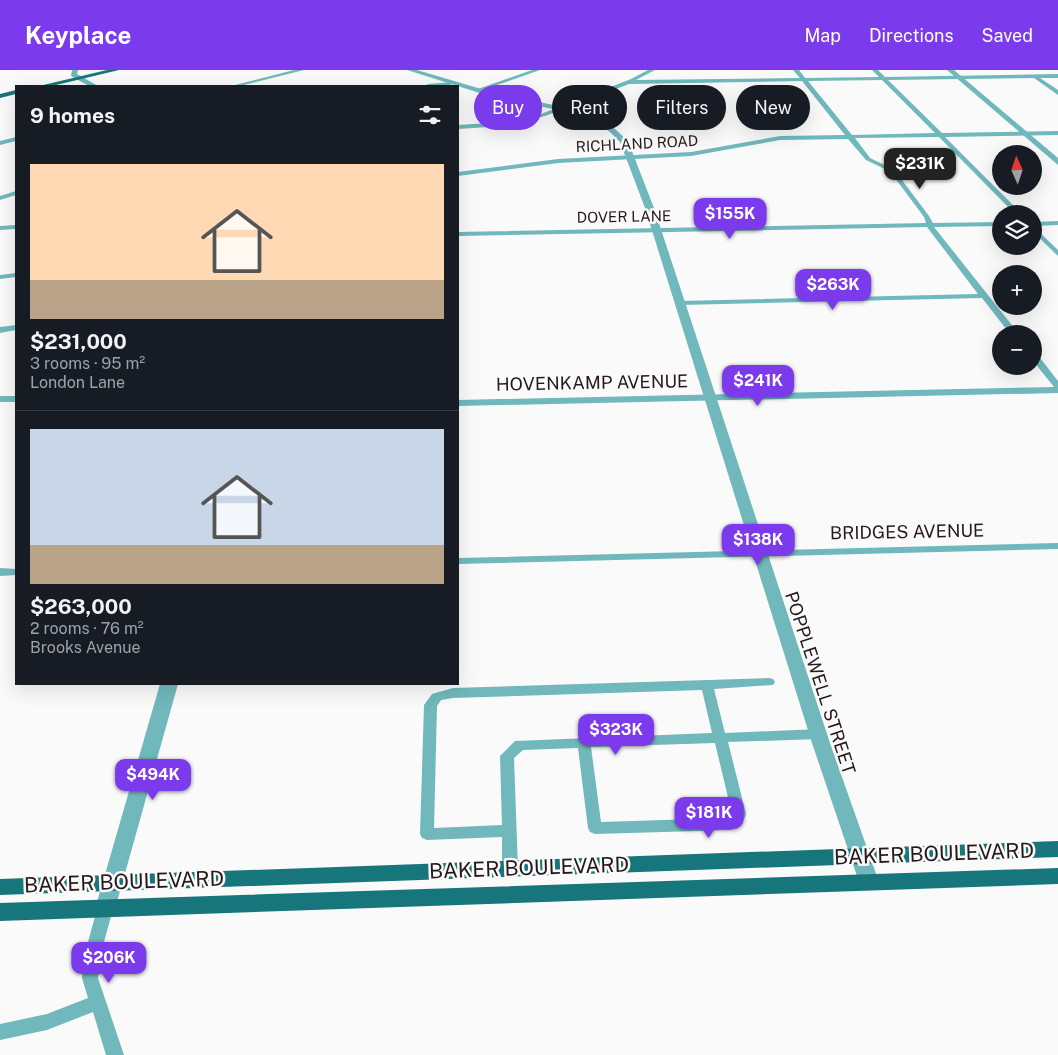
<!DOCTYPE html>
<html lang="en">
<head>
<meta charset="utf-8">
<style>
	body { margin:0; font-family:"Public Sans",sans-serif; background:#242831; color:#f1f3f6; height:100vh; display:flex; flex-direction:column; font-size:19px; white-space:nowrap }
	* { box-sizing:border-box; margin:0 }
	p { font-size:16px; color:#9ea1a6 }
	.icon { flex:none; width:28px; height:28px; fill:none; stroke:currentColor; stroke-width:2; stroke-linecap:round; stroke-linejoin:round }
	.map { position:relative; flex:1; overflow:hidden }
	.drawer { position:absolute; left:15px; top:15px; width:444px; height:600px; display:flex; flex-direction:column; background:#171b24; border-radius:0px; box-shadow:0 5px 20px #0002 }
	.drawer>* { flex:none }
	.guide { position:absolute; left:474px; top:15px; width:475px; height:45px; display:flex; gap:10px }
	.needle { width:32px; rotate:357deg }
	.buttons { position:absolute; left:992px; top:75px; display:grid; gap:10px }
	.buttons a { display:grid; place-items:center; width:50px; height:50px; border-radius:50%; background:#171b24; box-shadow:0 5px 20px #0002; font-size:25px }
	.price { position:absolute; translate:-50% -42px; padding:0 11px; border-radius:10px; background:#7c3aed; color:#fff; font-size:16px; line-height:32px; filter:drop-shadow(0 1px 2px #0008) }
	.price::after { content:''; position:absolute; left:50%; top:30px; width:15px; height:11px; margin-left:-8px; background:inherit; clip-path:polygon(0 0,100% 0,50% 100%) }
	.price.active { background:#222; color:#fff }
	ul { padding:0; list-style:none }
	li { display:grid; align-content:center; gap:10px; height:265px; padding:0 15px }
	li+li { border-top:1px solid #363941 }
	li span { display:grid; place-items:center; height:155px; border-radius:0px; color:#555 }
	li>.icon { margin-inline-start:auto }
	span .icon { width:90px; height:90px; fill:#fffc; stroke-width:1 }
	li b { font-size:21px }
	h2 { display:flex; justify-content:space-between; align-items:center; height:60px; padding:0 15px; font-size:21px }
	.pill { padding:0 18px; border-radius:22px; background:#171b24; box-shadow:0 5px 20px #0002; font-size:18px; line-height:45px }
	.pill.active { background:#7c3aed; color:#fff }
	header { display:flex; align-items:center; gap:30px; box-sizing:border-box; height:70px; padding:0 25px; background:#7c3aed; color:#fff }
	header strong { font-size:24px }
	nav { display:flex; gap:28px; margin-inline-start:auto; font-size:18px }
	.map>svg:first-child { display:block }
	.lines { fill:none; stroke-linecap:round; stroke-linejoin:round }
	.minor { fill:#70b8bc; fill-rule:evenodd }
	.tertiary { fill:#70b8bc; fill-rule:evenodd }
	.primary { fill:#17767b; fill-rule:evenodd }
	.labels { text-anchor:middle; stroke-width:5; stroke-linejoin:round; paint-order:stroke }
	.far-street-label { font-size:15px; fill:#27191a; stroke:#fafafa }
	.street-label { font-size:18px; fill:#27191a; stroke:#fafafa }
	.near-street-label { font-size:21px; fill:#27191a; stroke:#fafafa }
</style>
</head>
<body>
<header>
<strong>Keyplace</strong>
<nav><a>Map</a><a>Directions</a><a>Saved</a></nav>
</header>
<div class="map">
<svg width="1058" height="985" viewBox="0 0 1058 985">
	<rect width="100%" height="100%" fill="#fafafa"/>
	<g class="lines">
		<path class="minor" d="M294 0H304L240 16H231Z
			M532 0H540L480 21 475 20Z
			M648 0H655L636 10 800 8 793 0H799L805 8 879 7 872 0H878L885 7 1058 4V8H1040L1058 20V25L1034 8 888 10 942 63 1058 61V65L945 67 1022 144H1015L939 67 855 68 870 88 891 98 899 106 929 146 933 153 1001 152V156L934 157 1019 264H1010L982 228 680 235 676 233 680 231 978 224 927 157 458 166V162L926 153 924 147 895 108 887 100 866 90 848 69 780 70 691 86 558 93 458 106V102L558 89 691 82 780 66 845 65 802 11 629 14 545 46 503 56 458 59V55L503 52 541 44 631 9ZM882 10 935 63 852 65 808 11Z
			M453 12 451 15 425 16 428 14Z
			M16 67V71L0 75V71Z
			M16 121V125L0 130V126Z
			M1058 151V155L1034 156V152Z
			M16 155V159L0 160V156Z
			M1034 157 1058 180V186L1034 163Z
			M16 203V207L0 209V205Z
			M16 255V260L0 263V257Z
			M1034 283 1037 284 1058 311V323L458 336V330L1054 317 1034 292Z
			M0 326H16V332H0Z
			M1058 473V479L458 494V488Z
			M0 498 16 499V505L0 506Z
			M769 608 773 609 775 612 773 615 714 619 725 663 819 659 824 661 826 664 824 667 819 669 728 672 746 744C743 753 740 757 731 760L595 764 590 762 588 758 578 678 523 680 514 688 518 799 515 803 510 805 505 803 502 799V767L427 770 422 768 420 764 424 635 432 624 453 618ZM702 620 712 663 515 671 500 686 502 755 434 758 437 636 441 630 453 628ZM715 673 732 744 728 748 601 752 591 677Z
			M105 832 110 834 113 839 101 883 98 908 124 985H106L93 942 47 960 0 970V954L47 944 88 928 82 908 85 883 97 839 100 834Z"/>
		<path class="tertiary" d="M72 0H78L77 4 98 16H89L71 6Z
			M407 0H417L488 21 567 38 601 50 615 59 628 71 654 138 830 673 879 812 876 818 869 820 862 818 859 812 812 673 645 138 620 72 610 62 595 53 562 41 483 24Z
			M947 0H954L1058 88V95Z
			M160 614H178L115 839 112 845 105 848 98 845 95 839Z"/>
		<path class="primary" d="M107 0H119L52 16H39Z
			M16 20V24L0 28V24Z
			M1058 771V787L0 825V809Z
			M1058 798V814L0 851V833Z"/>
	</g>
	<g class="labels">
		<g class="far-street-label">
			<text transform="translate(637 74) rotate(-3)" y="5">RICHLAND ROAD</text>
			<text transform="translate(624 147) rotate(-1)" y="5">DOVER LANE</text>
		</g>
		<g class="street-label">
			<text transform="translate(592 313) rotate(-1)" y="6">HOVENKAMP AVENUE</text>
			<text transform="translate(907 462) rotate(-1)" y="6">BRIDGES AVENUE</text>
			<text transform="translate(820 613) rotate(72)" y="6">POPPLEWELL STREET</text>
		</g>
		<g class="near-street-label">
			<text transform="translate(934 784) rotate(-2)" y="7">BAKER BOULEVARD</text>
			<text transform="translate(529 798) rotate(-2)" y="7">BAKER BOULEVARD</text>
			<text transform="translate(124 812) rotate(-2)" y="7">BAKER BOULEVARD</text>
		</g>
	</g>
</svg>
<div class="buttons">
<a><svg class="needle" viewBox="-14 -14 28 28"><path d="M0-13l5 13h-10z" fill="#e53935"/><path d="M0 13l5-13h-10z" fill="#9ea1a6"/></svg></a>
<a><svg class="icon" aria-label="layers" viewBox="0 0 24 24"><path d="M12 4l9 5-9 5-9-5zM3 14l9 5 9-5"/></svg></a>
<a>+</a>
<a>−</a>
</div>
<b class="price active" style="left:920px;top:120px">$231K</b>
<b class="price" style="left:730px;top:170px">$155K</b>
<b class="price" style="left:833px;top:241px">$263K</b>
<b class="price" style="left:758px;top:337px">$241K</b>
<b class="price" style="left:758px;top:496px">$138K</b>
<b class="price" style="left:616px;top:686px">$323K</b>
<b class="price" style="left:153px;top:731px">$494K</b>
<b class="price" style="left:709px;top:769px">$181K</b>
<b class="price" style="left:109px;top:914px">$206K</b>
<div class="guide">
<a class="pill active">Buy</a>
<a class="pill">Rent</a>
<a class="pill">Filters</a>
<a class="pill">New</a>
</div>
<section class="drawer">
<h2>9 homes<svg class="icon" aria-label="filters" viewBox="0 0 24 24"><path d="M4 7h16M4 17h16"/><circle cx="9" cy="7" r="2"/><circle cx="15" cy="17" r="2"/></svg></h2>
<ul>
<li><span style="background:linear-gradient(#ffd9b3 75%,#b9a48a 0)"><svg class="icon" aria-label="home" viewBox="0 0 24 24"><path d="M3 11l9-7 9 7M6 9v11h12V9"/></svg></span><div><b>$231,000</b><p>3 rooms · 95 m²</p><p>London Lane</p></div></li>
<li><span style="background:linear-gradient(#c9d6e8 75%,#b9a48a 0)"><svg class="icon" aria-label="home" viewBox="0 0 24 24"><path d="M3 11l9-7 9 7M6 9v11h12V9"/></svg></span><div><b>$263,000</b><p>2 rooms · 76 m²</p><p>Brooks Avenue</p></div></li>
</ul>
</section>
</div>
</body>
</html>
